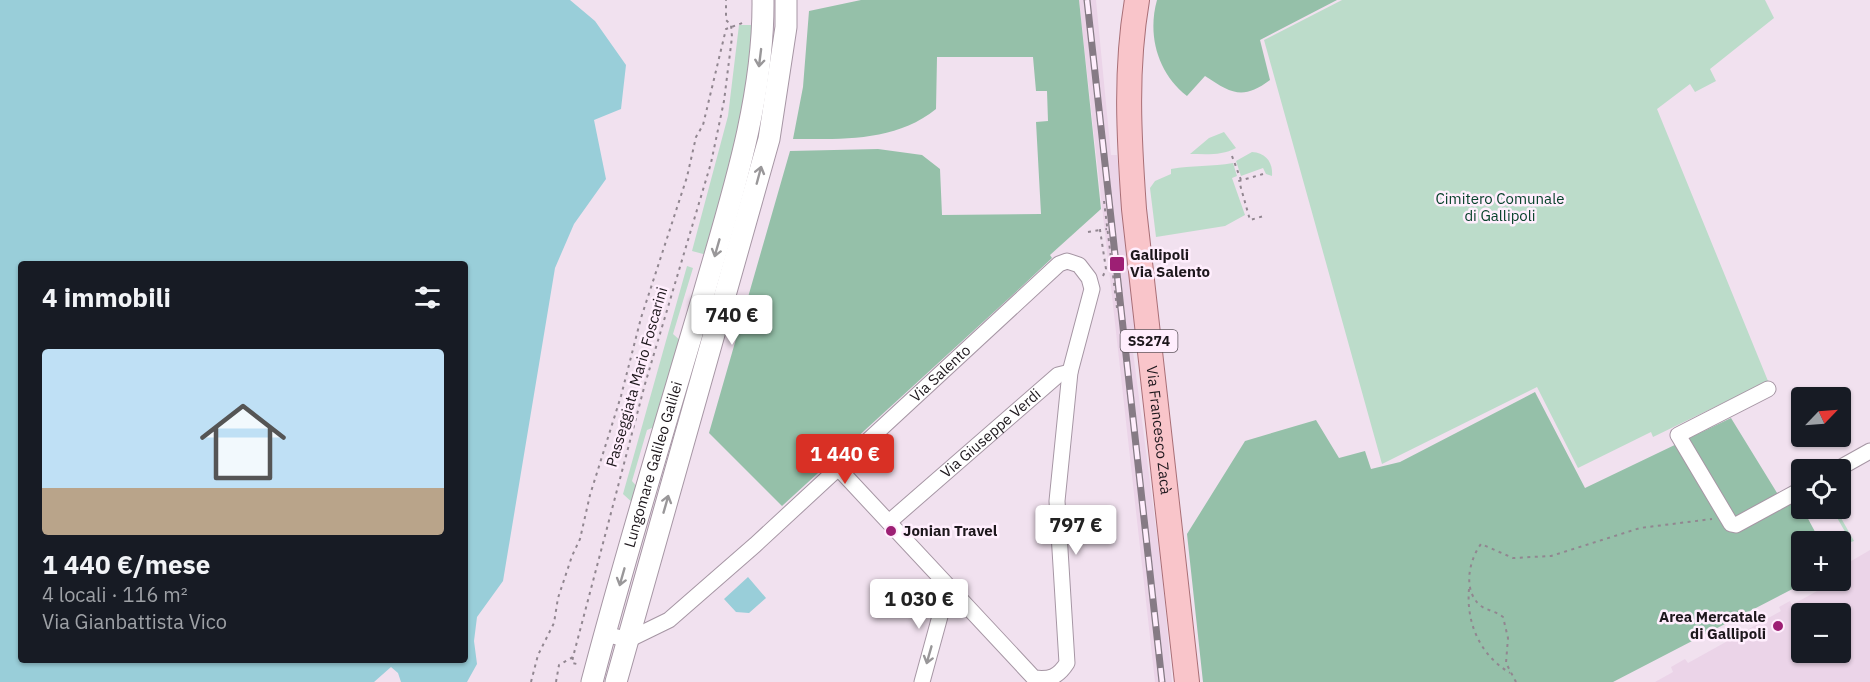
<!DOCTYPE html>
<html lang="it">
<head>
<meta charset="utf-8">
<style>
	body { margin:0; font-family:"IBM Plex Sans",sans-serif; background:#20242c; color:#f1f3f6; height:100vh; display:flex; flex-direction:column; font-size:22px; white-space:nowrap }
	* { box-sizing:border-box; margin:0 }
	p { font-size:20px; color:#9ea1a6 }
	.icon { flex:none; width:33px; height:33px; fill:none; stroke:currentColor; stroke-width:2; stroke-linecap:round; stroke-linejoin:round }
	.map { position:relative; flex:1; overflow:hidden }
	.sheet { position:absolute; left:18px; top:261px; width:450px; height:402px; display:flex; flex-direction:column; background:#171b24; border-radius:6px; box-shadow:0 2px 4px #0004 }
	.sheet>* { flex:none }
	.needle { width:39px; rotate:65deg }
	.controls { position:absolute; left:1791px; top:387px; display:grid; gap:12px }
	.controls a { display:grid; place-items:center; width:60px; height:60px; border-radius:6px; background:#171b24; box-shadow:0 2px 4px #0004; font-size:30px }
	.price { position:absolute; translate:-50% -51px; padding:0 14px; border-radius:6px; background:#fff; color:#222; font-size:20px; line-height:39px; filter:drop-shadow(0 2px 3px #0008) }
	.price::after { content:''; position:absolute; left:50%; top:36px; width:18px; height:14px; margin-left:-9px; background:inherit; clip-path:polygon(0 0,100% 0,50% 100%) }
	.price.selected { background:#d93025; color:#fff }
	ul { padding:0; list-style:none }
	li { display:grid; align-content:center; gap:12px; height:318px; padding:0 24px }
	li span { display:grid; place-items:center; height:186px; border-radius:6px; color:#555 }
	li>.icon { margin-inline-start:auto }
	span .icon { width:108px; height:108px; fill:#fffc; stroke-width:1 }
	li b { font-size:26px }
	h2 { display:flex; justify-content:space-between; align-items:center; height:72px; padding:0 24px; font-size:26px }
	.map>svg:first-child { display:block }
	.built { fill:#ebd4e8; fill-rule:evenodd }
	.green { fill:#bcdcca }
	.forest { fill:#95c0a9 }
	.water { fill:#99ced9; fill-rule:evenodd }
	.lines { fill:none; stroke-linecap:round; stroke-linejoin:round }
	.minor-casing { stroke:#a696a4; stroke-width:17 }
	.secondary-casing { stroke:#a696a4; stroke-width:23 }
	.primary-casing { stroke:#a96f76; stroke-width:26 }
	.path { stroke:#918690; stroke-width:2; stroke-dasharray:3 4.5; stroke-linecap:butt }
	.minor { stroke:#fff; stroke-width:15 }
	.secondary { stroke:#fff; stroke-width:21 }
	.primary { stroke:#f9c5ca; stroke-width:24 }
	.rail-casing { stroke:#867b85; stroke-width:7 }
	.rail { stroke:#ffeefd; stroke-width:4.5; stroke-dasharray:14; stroke-linecap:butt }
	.oneway { stroke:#999799 }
	.poi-dot { fill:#9d1f74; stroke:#ffeefd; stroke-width:2 }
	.labels { text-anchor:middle; stroke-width:5; stroke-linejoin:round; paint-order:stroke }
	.shield { fill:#ffeefd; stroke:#615860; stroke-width:1.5 }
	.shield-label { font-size:14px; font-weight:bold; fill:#1d171c }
	.park-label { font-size:15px; fill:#07412a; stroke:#ffeefd }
	.poi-label { font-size:15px; font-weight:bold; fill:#1d171c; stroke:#ffeefd; text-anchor:start }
	.street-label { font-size:15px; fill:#1d171c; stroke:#ffeefd }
</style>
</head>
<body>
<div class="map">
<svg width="1870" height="682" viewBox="0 0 1870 682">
	<rect width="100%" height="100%" fill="#f1e1ef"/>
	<path class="built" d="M1079 0H1096L1111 155H1117L1137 343 1132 344 1163 582 1172 682H1155Z
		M1870 550V682H1655L1673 672 1671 667 1685 659 1688 663 1733 638 1781 611 1779 607 1790 601 1792 605 1835 581 1840 580 1841 567ZM1802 614H1840V652H1802Z"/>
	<path class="green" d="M1342 0H1765L1774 18 1710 69 1716 81 1695 92 1690 84 1657 109 1768 381 1653 437 1651 432 1578 468 1537 387 1382 464 1264 40Z
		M739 25H755C745 105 728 177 707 255L692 251 728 116Z
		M1224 132 1236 148C1222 156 1205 154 1190 154L1209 138Z
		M1252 152C1266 153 1273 162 1272 176L1266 174 1263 168 1241 176 1236 161Z
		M1233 163 1237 176 1232 178 1245 215 1225 226 1156 237 1150 188 1155 181 1171 174V169C1192 165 1212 167 1233 163Z
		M687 266 693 268 673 334 682 342 657 426 647 430 632 481 639 489 635 505 623 494Z
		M1832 509H1836L1854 541 1851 542Z"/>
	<path class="forest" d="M861 0H1079L1101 209 1050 255 1052 258 1018 290 782 506 709 433 790 151 878 149 922 155 940 169 942 215 1041 214 1036 122 1048 121 1047 91H1036L1033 57H937L936 109C895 142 843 139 793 139L803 87 809 11Z
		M1157 0H1337L1260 40 1270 80C1243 100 1232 94 1205 76L1187 96C1158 73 1147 36 1157 0Z
		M1535 392 1585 488 1731 418 1785 506 1799 502 1820 541 1802 542V580L1808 581 1613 682H1203L1187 534 1245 441 1316 420 1339 458 1365 451 1371 469 1400 462Z"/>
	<path class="water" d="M0 0H570L595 21 626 65 621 109 594 120 606 179 574 224 555 268 503 581 477 617 474 641 477 664 467 682H401L398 673 391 667 374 682H0ZM21 264H465V660H21Z
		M748 577 766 598 749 613 736 612 724 599Z"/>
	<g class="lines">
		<g class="minor-casing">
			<g id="minor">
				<path d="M1768 389 1678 435 1731 524 1736 525 1802 489"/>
				<path d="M1836 470 1870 451"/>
				<path id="s1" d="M889 522 1058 375 1070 372"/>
				<path id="s2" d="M606 634 628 640 669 620 755 545 1059 264 1067 261 1079 265 1089 278 1092 289 1070 372 1057 501 1067 663C1058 677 1050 680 1034 678L839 469"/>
				<path d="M922 682 948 587"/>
			</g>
		</g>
		<g class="secondary-casing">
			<g id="secondary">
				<path id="s3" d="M592 682C626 552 666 422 704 293 731 199 764 99 763 0"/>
				<path d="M616 682 769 139 786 27V0"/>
			</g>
		</g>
		<g class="primary-casing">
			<g id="primary">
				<path id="s4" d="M1137 0C1125 70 1129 138 1134 209L1187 682"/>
			</g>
		</g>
		<path class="path" d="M1232 156 1241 180
			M1263 174 1239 181 1250 220 1264 216
			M1104 201 1117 308
			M1088 232 1100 230
			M1103 276 1106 269 1100 230 1107 229
			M1469 589C1466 623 1480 655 1510 673
			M573 657 572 663 577 664
			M531 682 538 655 554 623 558 598 572 556 580 539 590 495 621 396 641 318 687 177 696 137 703 125 726 29 745 22
			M556 682 559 665 573 657 645 384 711 163 724 101 732 37 731 25 726 20V0
			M1516 682 1506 663 1508 638 1503 617C1496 611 1488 611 1481 606 1462 591 1469 560 1481 544L1513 558 1551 556 1640 528 1712 519"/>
		<use href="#minor" class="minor"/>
		<use href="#secondary" class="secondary"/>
		<use href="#primary" class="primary"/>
		<g class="rail-casing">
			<path id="rail" d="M1087 0 1162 682"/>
		</g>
		<use href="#rail" class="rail"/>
	</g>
	<defs><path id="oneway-shaft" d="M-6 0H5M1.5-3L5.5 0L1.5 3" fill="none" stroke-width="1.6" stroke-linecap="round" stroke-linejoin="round" transform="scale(1.5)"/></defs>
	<g class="oneway">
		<use href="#oneway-shaft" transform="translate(760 58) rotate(97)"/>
		<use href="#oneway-shaft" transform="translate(759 175) rotate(-75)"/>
		<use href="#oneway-shaft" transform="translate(717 248) rotate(106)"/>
		<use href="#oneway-shaft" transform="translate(666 504) rotate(-74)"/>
		<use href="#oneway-shaft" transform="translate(622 577) rotate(106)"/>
		<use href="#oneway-shaft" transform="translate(929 655) rotate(106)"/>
	</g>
	<g class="poi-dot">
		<rect x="1109" y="256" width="16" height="16" rx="3"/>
		<circle cx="891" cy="531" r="6"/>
		<circle cx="1778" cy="626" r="6"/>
	</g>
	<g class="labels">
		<rect class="shield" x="1120.5" y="330" width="57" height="22" rx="4.5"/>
		<g class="shield-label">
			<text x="1149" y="346">SS274</text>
		</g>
		<g class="park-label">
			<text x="1500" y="204">Cimitero Comunale<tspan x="1500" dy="17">di Gallipoli</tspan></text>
		</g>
		<g class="poi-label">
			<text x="1130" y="260">Gallipoli<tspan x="1130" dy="17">Via Salento</tspan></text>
			<text x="903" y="536">Jonian Travel</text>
			<text x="1766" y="622" text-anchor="end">Area Mercatale<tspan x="1766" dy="17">di Gallipoli</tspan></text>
		</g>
		<g class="street-label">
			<text dy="5" stroke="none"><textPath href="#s2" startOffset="435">Via Salento</textPath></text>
			<text transform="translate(637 377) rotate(-74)" y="5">Passeggiata Mario Foscarini</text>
			<text dy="5" stroke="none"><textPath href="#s4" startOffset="432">Via Francesco Zacà</textPath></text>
			<text dy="5" stroke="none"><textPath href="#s1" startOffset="135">Via Giuseppe Verdi</textPath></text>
			<text dy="5" stroke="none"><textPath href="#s3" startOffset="226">Lungomare Galileo Galilei</textPath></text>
		</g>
	</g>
</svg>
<div class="controls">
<a><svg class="needle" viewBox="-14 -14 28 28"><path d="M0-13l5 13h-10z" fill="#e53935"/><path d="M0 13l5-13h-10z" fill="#9ea1a6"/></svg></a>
<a><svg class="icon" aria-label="locate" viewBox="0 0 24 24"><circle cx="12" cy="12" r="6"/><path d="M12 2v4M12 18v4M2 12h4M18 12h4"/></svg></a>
<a>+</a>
<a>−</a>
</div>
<b class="price" style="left:732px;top:346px">740 €</b>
<b class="price selected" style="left:845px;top:485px">1 440 €</b>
<b class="price" style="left:1076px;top:556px">797 €</b>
<b class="price" style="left:919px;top:630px">1 030 €</b>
<section class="sheet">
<h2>4 immobili<svg class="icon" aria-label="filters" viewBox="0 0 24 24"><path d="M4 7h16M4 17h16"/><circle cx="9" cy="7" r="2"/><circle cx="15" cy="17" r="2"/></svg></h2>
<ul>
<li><span style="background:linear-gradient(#bfe0f5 75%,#b9a48a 0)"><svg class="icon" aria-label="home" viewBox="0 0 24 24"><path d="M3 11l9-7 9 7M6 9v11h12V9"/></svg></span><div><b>1 440 €/mese</b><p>4 locali · 116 m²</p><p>Via Gianbattista Vico</p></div></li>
</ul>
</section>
</div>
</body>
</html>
